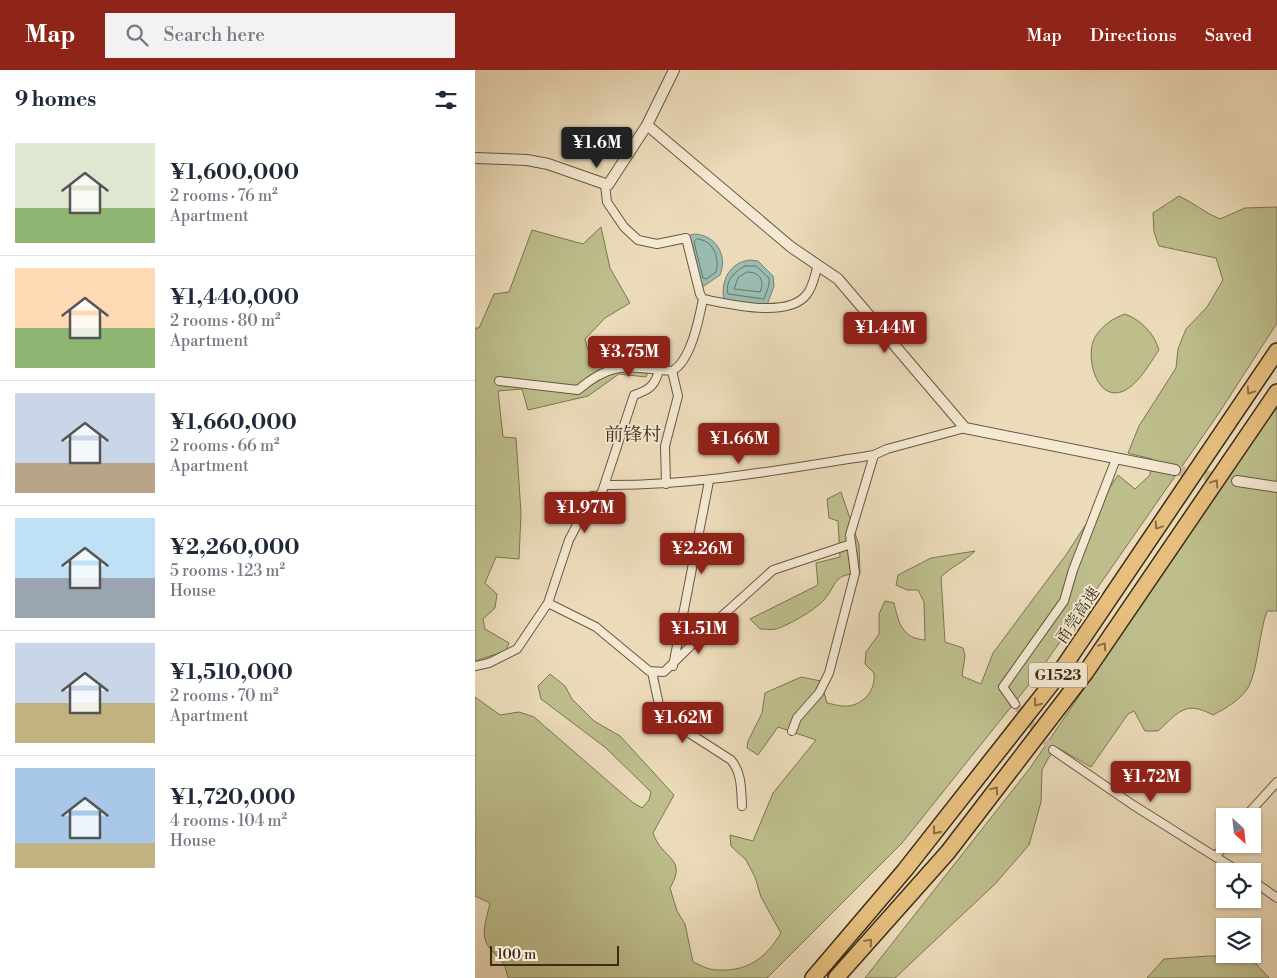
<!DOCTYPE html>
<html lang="en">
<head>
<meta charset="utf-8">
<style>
	body { margin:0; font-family:"Libre Bodoni","Noto Serif SC",serif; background:#f2f2f3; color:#1f2937; height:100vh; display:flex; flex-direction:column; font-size:19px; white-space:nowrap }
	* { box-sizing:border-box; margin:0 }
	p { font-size:16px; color:#747a83 }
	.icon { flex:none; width:28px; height:28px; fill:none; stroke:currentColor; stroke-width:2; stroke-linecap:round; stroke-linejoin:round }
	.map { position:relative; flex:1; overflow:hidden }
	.panel { display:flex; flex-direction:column; background:#fff; width:475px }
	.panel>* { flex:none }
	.needle { width:32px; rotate:153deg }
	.buttons { position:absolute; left:741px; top:738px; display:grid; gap:10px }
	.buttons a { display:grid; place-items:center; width:45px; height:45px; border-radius:0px; background:#fff; box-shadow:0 1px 4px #0004; font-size:25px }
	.scale { position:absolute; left:15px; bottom:12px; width:129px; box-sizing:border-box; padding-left:5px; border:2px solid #3c2c17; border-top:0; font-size:14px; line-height:18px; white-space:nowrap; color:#3c2c17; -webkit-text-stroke:4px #f3e8d2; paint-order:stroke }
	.price { position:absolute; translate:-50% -42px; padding:0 11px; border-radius:5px; background:#8f2418; color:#fff; font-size:16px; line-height:32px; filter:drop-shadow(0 1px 2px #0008) }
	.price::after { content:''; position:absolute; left:50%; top:30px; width:15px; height:11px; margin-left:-8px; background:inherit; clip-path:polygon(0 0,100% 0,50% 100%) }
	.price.current { background:#222; color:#fff }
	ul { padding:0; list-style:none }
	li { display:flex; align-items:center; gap:15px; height:125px; padding:0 15px }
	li+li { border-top:1px solid #e0e1e3 }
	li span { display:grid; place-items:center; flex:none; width:140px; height:100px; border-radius:0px; color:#555 }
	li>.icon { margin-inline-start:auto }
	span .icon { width:60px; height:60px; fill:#fffc; stroke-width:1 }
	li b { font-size:21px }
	h2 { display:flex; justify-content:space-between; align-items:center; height:60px; padding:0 15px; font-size:21px }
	header { display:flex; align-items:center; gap:30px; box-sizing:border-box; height:70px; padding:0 25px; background:#8f2418; color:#fff }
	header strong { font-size:24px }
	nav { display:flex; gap:28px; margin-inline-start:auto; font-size:18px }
	.search { width:350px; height:45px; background:#f2f2f3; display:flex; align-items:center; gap:12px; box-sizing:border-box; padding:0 18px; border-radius:0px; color:#747a83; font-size:19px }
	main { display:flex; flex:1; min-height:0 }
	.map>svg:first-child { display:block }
	.green { fill:#bdbe8c; stroke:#7c7552 }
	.water { fill:#99bbb1; stroke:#748273 }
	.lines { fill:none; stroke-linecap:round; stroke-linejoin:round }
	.shore { stroke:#6a7464; stroke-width:1 }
	.minor-tunnel { stroke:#c9b899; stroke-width:8; stroke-dasharray:8 4; stroke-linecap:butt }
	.tertiary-tunnel { stroke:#c9b899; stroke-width:10; stroke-dasharray:10 5; stroke-linecap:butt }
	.minor-casing { stroke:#685840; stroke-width:10 }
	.tertiary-casing { stroke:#685840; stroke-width:12 }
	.motorway-casing { stroke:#3c2c17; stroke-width:18 }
	.minor { stroke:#f3e8d2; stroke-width:8 }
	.tertiary { stroke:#f3e8d2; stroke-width:10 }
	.motorway { stroke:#e6be7d; stroke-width:15 }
	.oneway { stroke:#886e45 }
	.labels { text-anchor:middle; stroke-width:4; stroke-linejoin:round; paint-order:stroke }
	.shield { fill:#f3e8d2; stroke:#73644f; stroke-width:1 }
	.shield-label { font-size:15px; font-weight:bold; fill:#3c2c17 }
	.street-label { font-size:16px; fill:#3c2c17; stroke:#f3e8d2 }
	.quarter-label { font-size:19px; fill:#3c2c17; stroke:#f3e8d2 }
</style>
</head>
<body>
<header>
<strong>Map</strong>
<div class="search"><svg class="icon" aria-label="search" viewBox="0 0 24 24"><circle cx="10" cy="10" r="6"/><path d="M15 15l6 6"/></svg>Search here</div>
<nav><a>Map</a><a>Directions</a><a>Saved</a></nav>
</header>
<main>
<section class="panel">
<h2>9 homes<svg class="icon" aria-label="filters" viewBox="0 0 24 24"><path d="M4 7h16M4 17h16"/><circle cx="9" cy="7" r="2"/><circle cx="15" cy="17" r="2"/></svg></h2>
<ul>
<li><span style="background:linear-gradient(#dfe7d0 65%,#8fb573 0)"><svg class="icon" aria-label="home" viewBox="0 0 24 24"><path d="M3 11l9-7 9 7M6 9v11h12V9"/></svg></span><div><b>¥1,600,000</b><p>2 rooms · 76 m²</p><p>Apartment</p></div></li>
<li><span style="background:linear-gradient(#ffd9b3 60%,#8fb573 0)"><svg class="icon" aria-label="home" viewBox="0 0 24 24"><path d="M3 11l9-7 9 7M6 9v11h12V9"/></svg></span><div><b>¥1,440,000</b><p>2 rooms · 80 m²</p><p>Apartment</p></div></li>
<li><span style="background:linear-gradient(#c9d6e8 70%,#b9a48a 0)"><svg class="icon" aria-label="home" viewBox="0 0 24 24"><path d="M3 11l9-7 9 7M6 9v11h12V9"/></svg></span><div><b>¥1,660,000</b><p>2 rooms · 66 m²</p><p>Apartment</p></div></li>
<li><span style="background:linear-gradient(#bfe0f5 60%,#9aa5b1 0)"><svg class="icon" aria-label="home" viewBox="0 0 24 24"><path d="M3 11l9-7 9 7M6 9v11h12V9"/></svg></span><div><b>¥2,260,000</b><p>5 rooms · 123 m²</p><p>House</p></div></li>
<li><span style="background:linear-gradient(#c9d6e8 60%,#c2b280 0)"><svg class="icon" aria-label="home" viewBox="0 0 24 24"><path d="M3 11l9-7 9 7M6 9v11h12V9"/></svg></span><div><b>¥1,510,000</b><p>2 rooms · 70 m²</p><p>Apartment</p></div></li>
<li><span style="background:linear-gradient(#a9c7e8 75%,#c2b280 0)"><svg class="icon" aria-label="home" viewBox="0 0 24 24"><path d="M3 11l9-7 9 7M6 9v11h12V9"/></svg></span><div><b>¥1,720,000</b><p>4 rooms · 104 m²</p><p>House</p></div></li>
</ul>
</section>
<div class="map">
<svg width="802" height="908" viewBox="0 0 802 908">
	<rect width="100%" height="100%" fill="#ecdbba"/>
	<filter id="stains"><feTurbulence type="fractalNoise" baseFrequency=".004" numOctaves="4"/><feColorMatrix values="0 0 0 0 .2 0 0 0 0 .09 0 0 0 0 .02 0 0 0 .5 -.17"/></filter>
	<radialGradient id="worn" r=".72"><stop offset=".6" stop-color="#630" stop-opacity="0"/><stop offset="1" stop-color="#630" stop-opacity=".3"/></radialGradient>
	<path class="green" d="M704 126C719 133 730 143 745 149L770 138 802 137V253L744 343 564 602 427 773 292 908H33C29 885 17 886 11 872 6 861 13 844 15 833L0 826V627L25 645 44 642 59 647 157 732 167 738 174 730 176 722 131 678 66 629 63 616 75 604 90 616 97 629 119 651 145 666 199 725 178 763C187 790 213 787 195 818L202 841 210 854 218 892C225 895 234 900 241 900 272 902 290 889 306 863L286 827 280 807 271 790 256 776 255 765 278 771 298 723 341 670 303 657 283 685 272 678 273 671 287 643 290 623 326 607 346 611 352 633C358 634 367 637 373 636 390 634 401 619 399 603L390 594 391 582 404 564V544L410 531 419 533C424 554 427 568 450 570L449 532 443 520H432L421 515 423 505 456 488 500 481C489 492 476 497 466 507L470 572 488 578 490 586 487 606 506 614 518 583 591 485 643 405 660 419 675 405 677 389 653 383 664 356 701 298 703 279 711 259 732 237 748 210 741 188 684 176 679 162 678 143Z
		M126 157 135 198 155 233 130 248 110 269 115 287 173 273 179 286 171 307 144 304 113 326 53 340 47 319 23 321 28 367 41 368 46 443 44 489 21 487 10 513 22 524 20 538 8 549 10 559 34 573 31 581 0 591V258H4L19 224 34 222 57 160 108 174Z
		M650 244C666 250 679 263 684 280 675 293 662 317 646 322 620 330 610 284 620 267 627 256 638 248 650 244Z
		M802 336V541H792C784 563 783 598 774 616 767 629 750 639 738 645 710 630 704 642 683 661H670L659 641 653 644 616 697 583 678 574 687 567 700 566 732 554 775 520 814 420 908H390L555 698Z
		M366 422 384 475 385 504C358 503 363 514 348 531 340 540 312 556 301 559 296 560 289 559 285 559L275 549 343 515 341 493 365 487 363 451 354 448 352 429Z
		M734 886H774L794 908H672L689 889Z"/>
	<path class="water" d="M219 164C241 165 253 185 245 205L226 218 212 166Z
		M275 190 283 191 298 206 299 216 292 235 249 230C245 211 255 192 275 190Z"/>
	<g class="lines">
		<path class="shore" d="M222 169C238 170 245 187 241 202L231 209 228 208 219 172Z
			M270 196H281L294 208V215L289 229 253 224C250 211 259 202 270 196Z
			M272 202C285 202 290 211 285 222L259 219 263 208Z"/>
		<path class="minor-tunnel" d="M540 634 578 680"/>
		<path class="tertiary-tunnel" d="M700 400 762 411"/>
		<g class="minor-casing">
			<path id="minor" d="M130 115 132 132 149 157 163 170 182 174 211 168 225 224 228 229C254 234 314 249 332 224 338 217 340 204 343 195
				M24 311 103 320C139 289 154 298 197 301 216 291 224 249 228 229
				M191 414 190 376 203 326 197 301
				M130 415C220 416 309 399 399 385
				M73 533 121 557 174 601 189 602 237 555 298 500 376 474
				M0 596 14 593 42 579 73 533 94 470 117 426 122 427 127 422 159 325C174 320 180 316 184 300
				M198 596 234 411
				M177 602 184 635 200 654 256 690C267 703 266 719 267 736
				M540 634 528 617 589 531 598 500 641 389
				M317 661 322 648 344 623 354 603 380 503 375 465 399 385 412 379 490 358
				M578 680 658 735 763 801
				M771 746 802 712
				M741 786 751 774
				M778 811 802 828"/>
		</g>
		<g class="tertiary-casing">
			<path id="tertiary" d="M172 55 316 177 363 209 490 358 700 400
				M0 88 52 90 73 94 133 115 172 55 199 0
				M762 411 802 417"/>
		</g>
		<g class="motorway-casing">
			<path id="motorway" d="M338 908 430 800 581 608 802 281
				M361 908 473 782 611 602 802 322"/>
		</g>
		<use href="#minor" class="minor"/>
		<use href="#tertiary" class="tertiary"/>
		<use href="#motorway" class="motorway"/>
	</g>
	<defs><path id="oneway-chevron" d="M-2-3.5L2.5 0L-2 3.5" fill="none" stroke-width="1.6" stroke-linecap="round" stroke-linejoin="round" transform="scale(1.25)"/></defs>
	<g class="oneway">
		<use href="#oneway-chevron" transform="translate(775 321) rotate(124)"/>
		<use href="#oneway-chevron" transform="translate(740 413) rotate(-56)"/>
		<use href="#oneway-chevron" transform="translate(683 456) rotate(124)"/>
		<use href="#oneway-chevron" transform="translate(628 576) rotate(-56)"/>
		<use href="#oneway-chevron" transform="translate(562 633) rotate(128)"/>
		<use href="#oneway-chevron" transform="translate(520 720) rotate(-53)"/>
		<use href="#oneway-chevron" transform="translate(461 761) rotate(128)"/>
		<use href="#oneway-chevron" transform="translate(394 872) rotate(-49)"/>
	</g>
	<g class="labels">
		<rect class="shield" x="554" y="592.5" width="58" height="25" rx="4"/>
		<g class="shield-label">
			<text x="583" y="610">G1523</text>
		</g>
		<g class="street-label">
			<text transform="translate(602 545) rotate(-56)" y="6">甬莞高速</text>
		</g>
		<g class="quarter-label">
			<text x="158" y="371">前锋村</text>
		</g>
	</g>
	<rect width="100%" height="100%" filter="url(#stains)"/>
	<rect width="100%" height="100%" fill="url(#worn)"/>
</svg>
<div class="buttons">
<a><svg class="needle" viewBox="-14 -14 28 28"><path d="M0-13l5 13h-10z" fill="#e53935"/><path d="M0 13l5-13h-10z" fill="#747a83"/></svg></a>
<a><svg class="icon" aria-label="locate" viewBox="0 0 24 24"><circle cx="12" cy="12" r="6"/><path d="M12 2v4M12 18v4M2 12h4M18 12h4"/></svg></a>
<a><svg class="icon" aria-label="layers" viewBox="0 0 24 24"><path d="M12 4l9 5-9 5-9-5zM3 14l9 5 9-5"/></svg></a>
</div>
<div class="scale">100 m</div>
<b class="price current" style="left:122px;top:99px">¥1.6M</b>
<b class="price" style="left:410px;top:284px">¥1.44M</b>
<b class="price" style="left:154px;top:308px">¥3.75M</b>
<b class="price" style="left:264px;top:395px">¥1.66M</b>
<b class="price" style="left:110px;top:464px">¥1.97M</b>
<b class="price" style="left:227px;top:505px">¥2.26M</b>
<b class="price" style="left:224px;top:585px">¥1.51M</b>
<b class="price" style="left:208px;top:674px">¥1.62M</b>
<b class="price" style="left:676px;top:733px">¥1.72M</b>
</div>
</main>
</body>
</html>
